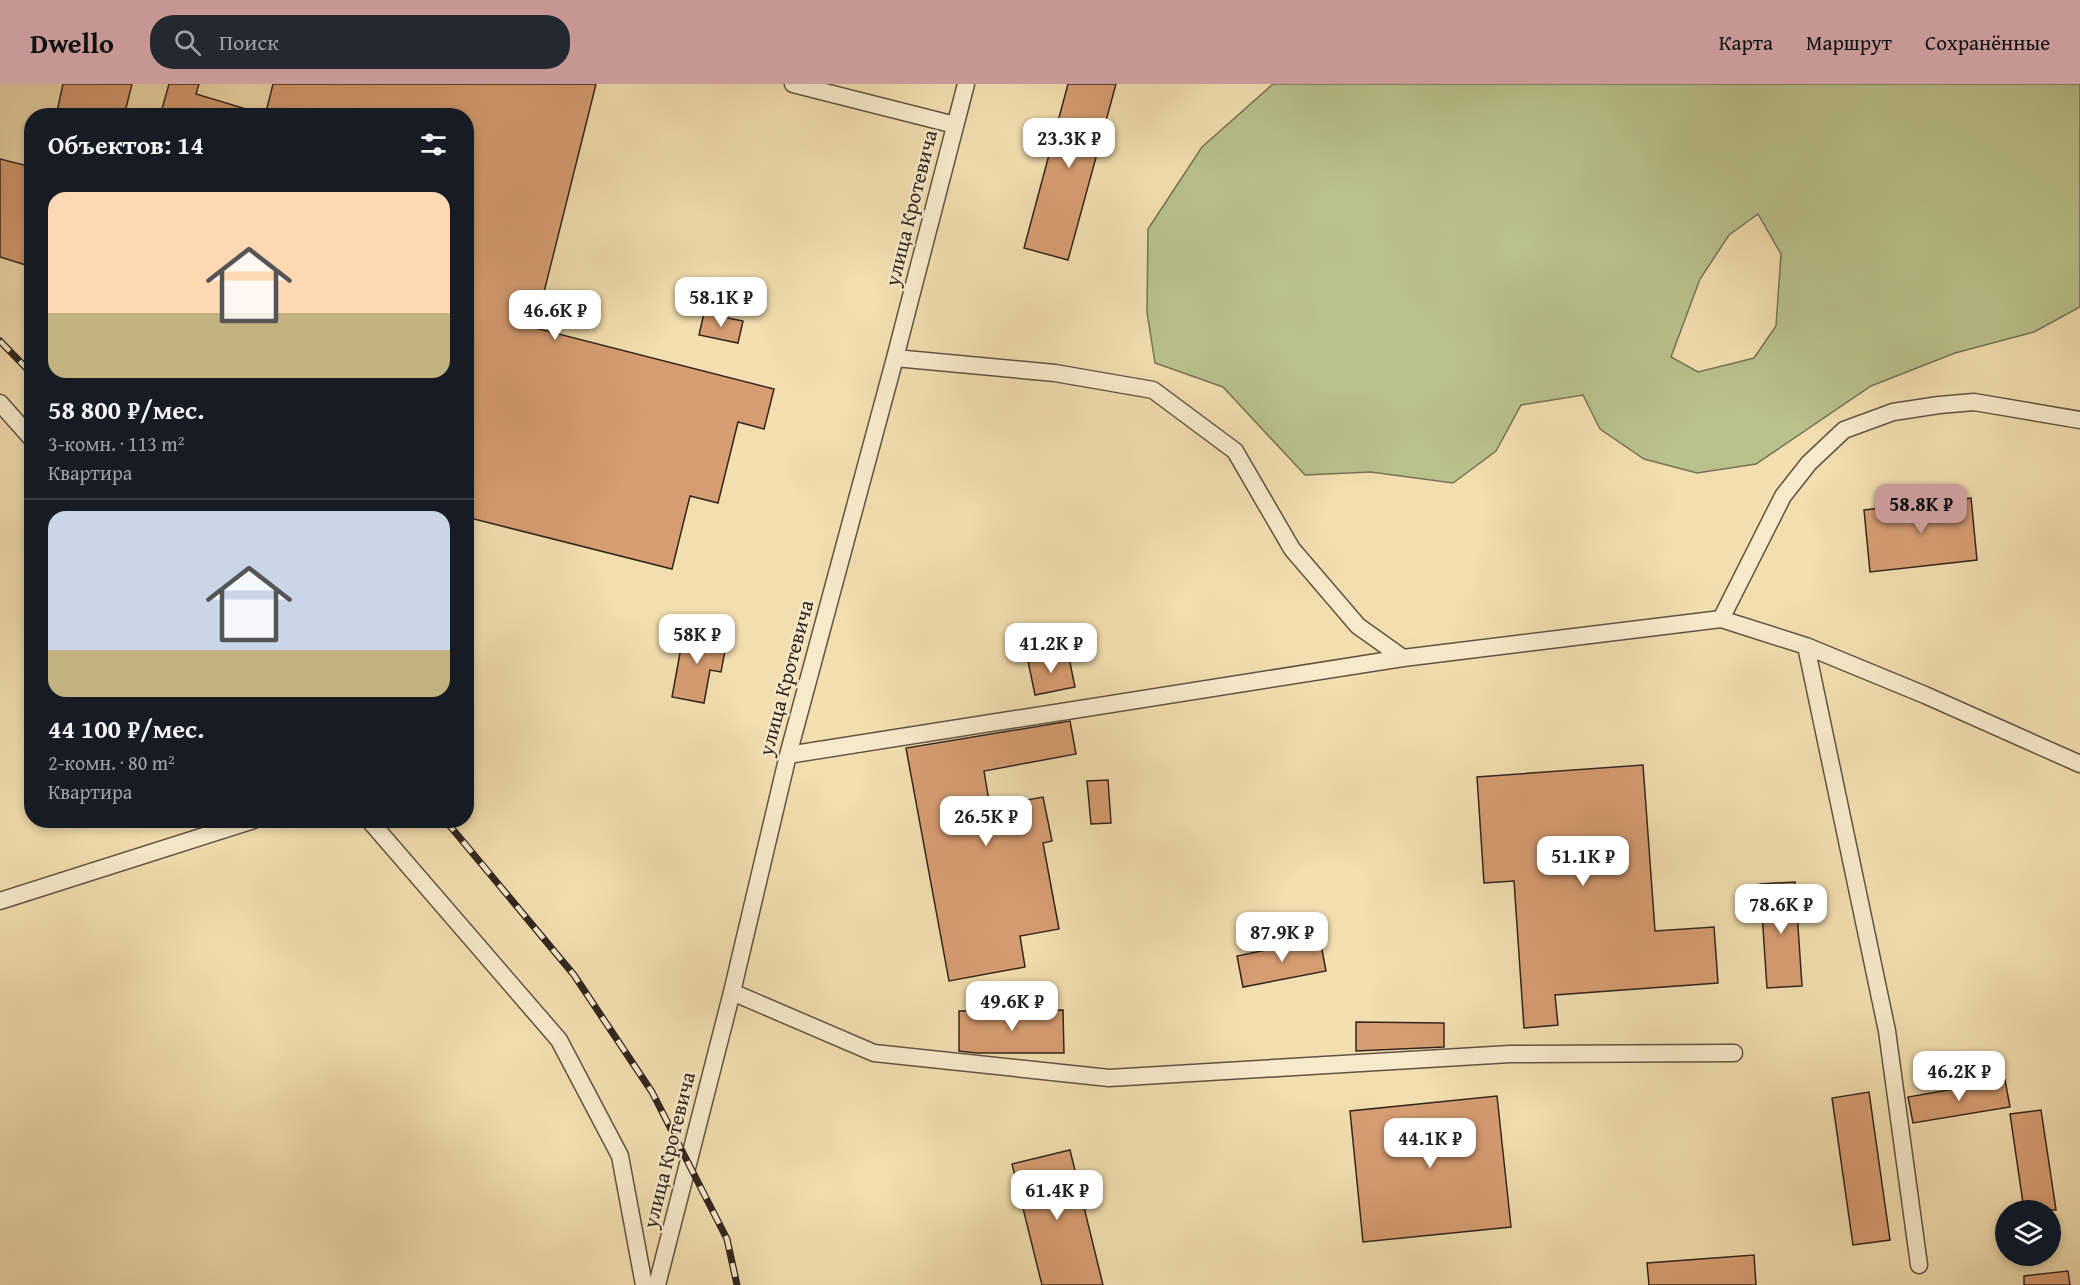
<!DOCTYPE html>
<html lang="ru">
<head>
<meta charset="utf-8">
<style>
	body { margin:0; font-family:"Gentium Book Plus",serif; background:#242831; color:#f1f3f6; height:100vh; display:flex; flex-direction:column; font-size:22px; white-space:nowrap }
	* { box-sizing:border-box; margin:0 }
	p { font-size:20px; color:#9ea1a6 }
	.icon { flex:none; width:33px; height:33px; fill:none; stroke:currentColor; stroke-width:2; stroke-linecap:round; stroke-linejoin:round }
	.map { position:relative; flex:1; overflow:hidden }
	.details { position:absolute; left:24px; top:24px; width:450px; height:720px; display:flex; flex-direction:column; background:#171b24; border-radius:24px; box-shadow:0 3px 9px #0003 }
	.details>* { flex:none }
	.tools { position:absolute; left:1995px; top:1116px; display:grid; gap:12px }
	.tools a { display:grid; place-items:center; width:66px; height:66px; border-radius:50%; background:#171b24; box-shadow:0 3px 9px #0003; font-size:30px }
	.price { position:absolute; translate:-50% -51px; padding:0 14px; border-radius:12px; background:#fff; color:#222; font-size:20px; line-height:39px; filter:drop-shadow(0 2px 3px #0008) }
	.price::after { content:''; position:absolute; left:50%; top:36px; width:18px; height:14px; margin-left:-9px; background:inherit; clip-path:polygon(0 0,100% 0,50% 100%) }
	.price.on { background:#c59692; color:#111 }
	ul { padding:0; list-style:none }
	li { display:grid; align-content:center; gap:12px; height:318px; padding:0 24px }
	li+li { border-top:2px solid #363941 }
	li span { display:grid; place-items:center; height:186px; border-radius:18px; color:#555 }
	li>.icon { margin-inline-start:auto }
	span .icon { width:108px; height:108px; fill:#fffc; stroke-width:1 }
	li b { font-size:26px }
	h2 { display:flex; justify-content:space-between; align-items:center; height:72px; padding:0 24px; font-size:26px }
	header { display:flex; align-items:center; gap:36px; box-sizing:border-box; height:84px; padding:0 30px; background:#c59692; color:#111 }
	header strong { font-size:28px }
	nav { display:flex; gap:33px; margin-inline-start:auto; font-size:21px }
	.search { width:420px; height:54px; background:#242831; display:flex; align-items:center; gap:15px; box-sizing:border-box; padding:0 21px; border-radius:24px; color:#9ea1a6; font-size:22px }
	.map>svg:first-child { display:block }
	.green { fill:#b9c18c; stroke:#767355; stroke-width:1.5; fill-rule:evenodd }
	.building { fill:#d79d72; stroke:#32251e; stroke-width:1.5 }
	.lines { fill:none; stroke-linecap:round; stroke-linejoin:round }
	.minor-casing { stroke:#625342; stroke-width:19 }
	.minor { stroke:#f7eacb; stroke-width:16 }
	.rail-casing { stroke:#32251e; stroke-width:7 }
	.rail { stroke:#f7eacb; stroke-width:4.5; stroke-dasharray:14; stroke-linecap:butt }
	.labels { text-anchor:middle; stroke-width:4.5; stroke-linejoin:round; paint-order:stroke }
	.street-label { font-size:21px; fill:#32251e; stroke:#f7eacb }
</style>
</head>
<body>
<header>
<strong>Dwello</strong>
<div class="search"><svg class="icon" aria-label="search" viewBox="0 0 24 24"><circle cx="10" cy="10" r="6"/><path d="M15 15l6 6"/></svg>Поиск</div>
<nav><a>Карта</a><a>Маршрут</a><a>Сохранённые</a></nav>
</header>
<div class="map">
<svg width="2080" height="1201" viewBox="0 0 2080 1201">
	<rect width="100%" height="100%" fill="#f2deaf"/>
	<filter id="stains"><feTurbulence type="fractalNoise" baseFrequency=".00333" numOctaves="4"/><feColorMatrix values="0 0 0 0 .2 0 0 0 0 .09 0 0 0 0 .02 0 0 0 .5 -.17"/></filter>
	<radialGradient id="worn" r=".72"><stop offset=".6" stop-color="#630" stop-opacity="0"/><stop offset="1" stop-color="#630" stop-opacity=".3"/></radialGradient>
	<path class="green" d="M1273 0H2080V223L2034 248 1955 269 1871 302 1756 380 1697 389 1644 375 1600 345 1583 311 1521 321 1496 367 1453 399 1371 388 1305 391 1223 303 1155 279 1147 228 1148 145 1202 63ZM1758 130 1781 170 1776 242 1754 274 1698 288 1671 273 1700 195 1729 151Z"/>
	<path class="building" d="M63 0H132L124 32H56Z
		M169 0H199L196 10 256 28V32H160Z
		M273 0H596L535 244 774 305 764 345 738 338 718 419 690 412 672 485 466 433V32H265Z
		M1068 0H1116L1068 176 1024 164Z
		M0 75 32 83V183L0 173Z
		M704 229 743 237 738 259 699 251Z
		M1971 414 1977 476 1870 488 1864 426Z
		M684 547 727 556 721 588 710 586 704 619 672 613Z
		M1068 569 1075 603 1035 611 1028 577Z
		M1070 637 1076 670 984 687 990 723 1043 713 1052 757 1043 759 1059 845 1020 852 1025 883 949 897 906 664Z
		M1643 681 1655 847 1714 843 1718 899 1555 911 1558 941 1524 944 1514 797 1484 799 1477 693Z
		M1108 696 1111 739 1091 740 1087 697Z
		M1795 798 1802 902 1767 904 1760 800Z
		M1320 855 1326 887 1243 903 1237 872Z
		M1063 926 1064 969H976L959 967V927Z
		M1356 938 1444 939V963L1356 967Z
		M2005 996 2010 1023 1913 1039 1908 1013Z
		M1869 1008 1890 1156 1853 1161 1832 1014Z
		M1497 1012 1511 1143 1363 1158 1350 1027Z
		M2041 1026 2056 1126H2024L2010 1030Z
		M1070 1066 1103 1201H1042L1012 1080Z
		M1754 1171 1756 1201H1649L1647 1179Z
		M2068 1187 2070 1201H2024V1192Z"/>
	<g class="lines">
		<g class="minor-casing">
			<path id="minor" d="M793 0 955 41
				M895 274 1055 289 1153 306 1235 367 1292 465 1358 542 1403 574
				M0 319 32 355
				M1721 535 1783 412 1809 379 1844 346 1893 328 1939 321 1974 318 2080 336
				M1806 562 1887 947 1919 1181
				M788 671 1403 574 1721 535 1806 562 1925 611 2080 680
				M369 736 559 956 620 1072 644 1201
				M0 817 254 736
				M732 908 874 969 1109 994 1510 970 1734 969
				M657 1201 732 908 788 671 895 274 966 0"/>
		</g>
		<use href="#minor" class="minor"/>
		<g class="rail-casing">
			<path id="rail" d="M0 257 32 290
				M445 736 574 891 652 1008 727 1155 737 1201"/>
		</g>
		<use href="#rail" class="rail"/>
	</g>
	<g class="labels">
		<g class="street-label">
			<text transform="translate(911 124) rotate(-76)" y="7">улица Кротевича</text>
			<text transform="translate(786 594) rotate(-75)" y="7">улица Кротевича</text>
			<text transform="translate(669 1066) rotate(-76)" y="7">улица Кротевича</text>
		</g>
	</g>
	<rect width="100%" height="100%" filter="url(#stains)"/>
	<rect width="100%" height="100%" fill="url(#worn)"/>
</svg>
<div class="tools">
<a><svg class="icon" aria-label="layers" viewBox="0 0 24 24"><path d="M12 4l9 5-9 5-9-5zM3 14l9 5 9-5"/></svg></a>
</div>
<b class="price" style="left:1069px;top:85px">23.3K ₽</b>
<b class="price" style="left:721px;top:244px">58.1K ₽</b>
<b class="price" style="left:555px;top:257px">46.6K ₽</b>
<b class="price on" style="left:1921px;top:451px">58.8K ₽</b>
<b class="price" style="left:697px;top:581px">58K ₽</b>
<b class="price" style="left:1051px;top:590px">41.2K ₽</b>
<b class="price" style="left:986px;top:763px">26.5K ₽</b>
<b class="price" style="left:1583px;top:803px">51.1K ₽</b>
<b class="price" style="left:1781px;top:851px">78.6K ₽</b>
<b class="price" style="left:1282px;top:879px">87.9K ₽</b>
<b class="price" style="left:1012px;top:948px">49.6K ₽</b>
<b class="price" style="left:1959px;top:1018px">46.2K ₽</b>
<b class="price" style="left:1430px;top:1085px">44.1K ₽</b>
<b class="price" style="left:1057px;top:1137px">61.4K ₽</b>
<section class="details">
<h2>Объектов: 14<svg class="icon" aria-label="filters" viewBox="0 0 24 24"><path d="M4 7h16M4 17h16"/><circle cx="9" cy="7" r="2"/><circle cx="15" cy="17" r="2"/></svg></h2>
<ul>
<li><span style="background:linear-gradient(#ffd9b3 65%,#c2b280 0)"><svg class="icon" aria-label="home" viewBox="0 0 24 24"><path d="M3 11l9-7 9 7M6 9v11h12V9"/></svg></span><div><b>58 800 ₽/мес.</b><p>3-комн. · 113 m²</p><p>Квартира</p></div></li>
<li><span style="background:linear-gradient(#c9d6e8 75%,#c2b280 0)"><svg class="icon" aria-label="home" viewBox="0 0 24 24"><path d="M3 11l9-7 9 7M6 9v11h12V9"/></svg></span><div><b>44 100 ₽/мес.</b><p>2-комн. · 80 m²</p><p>Квартира</p></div></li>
</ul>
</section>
</div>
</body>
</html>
